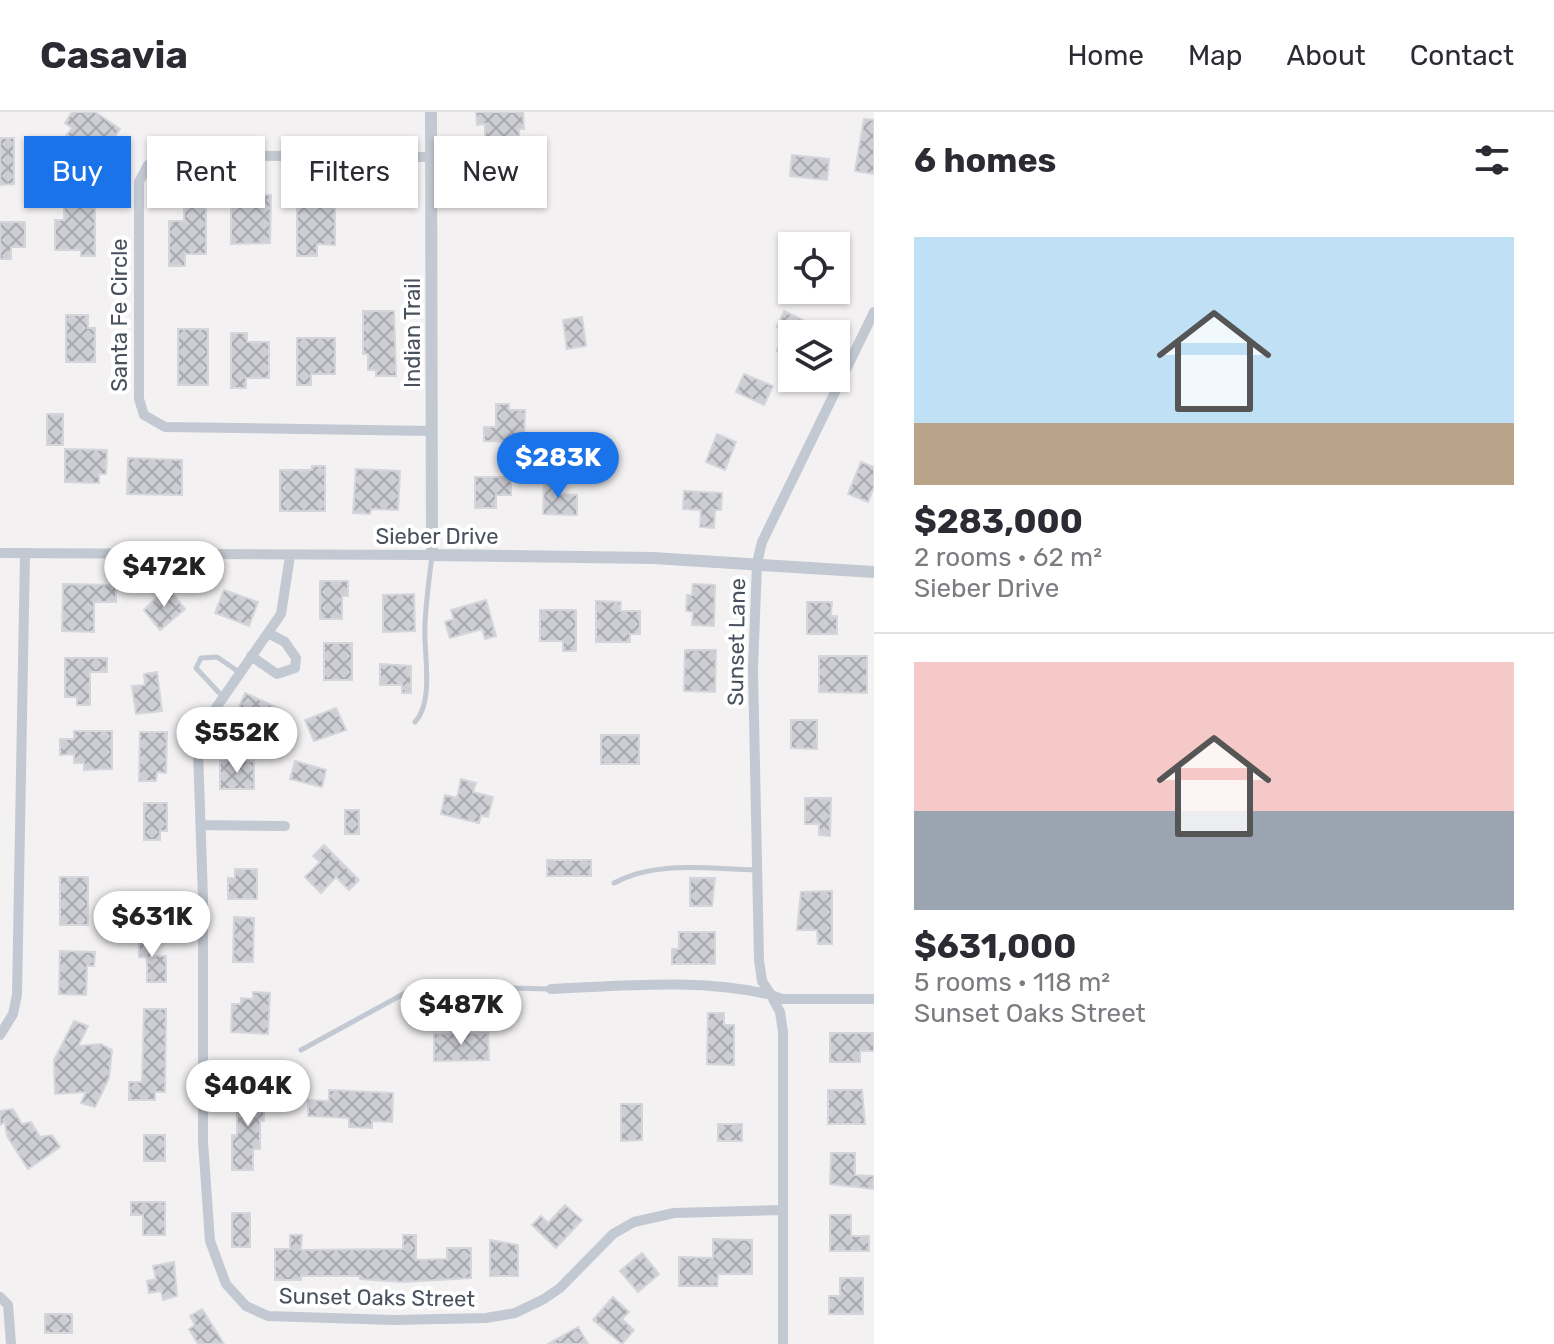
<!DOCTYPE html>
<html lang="en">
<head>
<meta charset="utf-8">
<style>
	body { margin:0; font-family:Rubik,sans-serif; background:#f2f2f3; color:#2b2b33; height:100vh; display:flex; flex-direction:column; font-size:30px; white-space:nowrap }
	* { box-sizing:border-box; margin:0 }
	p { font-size:26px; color:#7c7c81 }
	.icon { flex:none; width:44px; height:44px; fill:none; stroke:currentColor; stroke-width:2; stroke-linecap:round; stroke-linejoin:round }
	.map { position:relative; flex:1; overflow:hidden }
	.panel { display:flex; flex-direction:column; background:#fff; width:680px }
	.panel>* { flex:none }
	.guide { position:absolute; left:24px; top:24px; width:730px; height:72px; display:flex; gap:16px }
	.controls { position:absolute; left:778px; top:120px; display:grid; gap:16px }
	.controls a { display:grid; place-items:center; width:72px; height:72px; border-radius:0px; background:#fff; box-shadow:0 2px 6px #0004; font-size:40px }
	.price { position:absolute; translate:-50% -68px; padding:0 18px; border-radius:28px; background:#fff; color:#222; font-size:26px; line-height:52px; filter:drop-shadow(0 2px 4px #0008) }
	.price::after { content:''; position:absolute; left:50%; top:48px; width:24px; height:18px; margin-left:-12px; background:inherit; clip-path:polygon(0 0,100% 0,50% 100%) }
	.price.current { background:#1a73e8; color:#fff }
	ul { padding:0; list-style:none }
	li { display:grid; align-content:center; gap:16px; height:424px; padding:0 40px }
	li+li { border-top:2px solid #e1e1e2 }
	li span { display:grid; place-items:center; height:248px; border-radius:0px; color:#555 }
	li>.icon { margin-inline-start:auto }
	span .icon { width:144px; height:144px; fill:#fffc; stroke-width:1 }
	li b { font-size:34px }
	h2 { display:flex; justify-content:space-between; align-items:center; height:96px; padding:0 40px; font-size:34px }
	.tag { padding:0 28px; border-radius:0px; background:#fff; box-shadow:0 2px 6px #0004; font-size:28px; line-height:72px }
	.tag.current { background:#1a73e8; color:#fff }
	header { display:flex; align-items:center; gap:48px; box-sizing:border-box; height:112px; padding:0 40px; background:#fff; border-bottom:2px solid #e1e1e2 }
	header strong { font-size:38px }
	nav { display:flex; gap:44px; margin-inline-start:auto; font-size:28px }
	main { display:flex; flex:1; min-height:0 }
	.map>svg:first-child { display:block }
	.building { fill:url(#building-cross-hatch); stroke:#d5d6dc; stroke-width:2 }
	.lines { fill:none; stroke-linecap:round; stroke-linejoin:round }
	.service { stroke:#c2c9d2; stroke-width:5 }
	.minor { stroke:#c2c9d2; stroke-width:10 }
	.tertiary { stroke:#c2c9d2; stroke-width:12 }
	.labels { text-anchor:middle; stroke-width:8; stroke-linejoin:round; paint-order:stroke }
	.street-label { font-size:22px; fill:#49515e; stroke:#fff }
</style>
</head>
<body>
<header>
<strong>Casavia</strong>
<nav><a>Home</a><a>Map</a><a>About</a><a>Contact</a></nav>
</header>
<main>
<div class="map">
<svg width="874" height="1232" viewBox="0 0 874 1232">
	<defs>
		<pattern id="building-cross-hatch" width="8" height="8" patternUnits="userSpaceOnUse" patternTransform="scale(2)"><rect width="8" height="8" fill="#cecfd5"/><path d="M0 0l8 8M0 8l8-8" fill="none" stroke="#a9aab0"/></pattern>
	</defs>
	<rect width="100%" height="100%" fill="#f3f1f1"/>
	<path class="building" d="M72 0H95L120 17 95 53 62 29 72 16 65 11Z
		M476 0H523L524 17H519L520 47 491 48V28H485V12L477 13Z
		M864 7 874 8V62L855 59Z
		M0 26H14V72L0 73Z
		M792 43 829 47 827 68 790 64Z
		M184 81H206V142H185V154H169V109H184Z
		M231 83H271L270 131 231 132Z
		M64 86H95V144H81V138H55V108H64Z
		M297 91 335 92V133L317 132V144H297Z
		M0 110H25V135H11V147H0Z
		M363 199H394L396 264H376V258H368V242H363Z
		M784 199 803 208 800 215 816 222H792V246L777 239 786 219 777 215Z
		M66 203H88V216H95V250H66Z
		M582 205 586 234 567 237 563 208Z
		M178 217H208V273H178Z
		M231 221H247V230H269V266H246V276H231Z
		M297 226H335V262H311V273H297Z
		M744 262 773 274 764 293 736 280Z
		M496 292H509V298H525L524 330 484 329V315H496Z
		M47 302H63V333H47Z
		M717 322 736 330 725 358 706 350Z
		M65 337 107 338 106 362H99V371L65 370Z
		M128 346 182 348V383L127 382Z
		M861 350 874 355V375L868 390 848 382Z
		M312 354H325V399H280V358H312Z
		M356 357 400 359 398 398 371 397 370 402 353 401Z
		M475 365H511V383H496V396H475Z
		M544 368 560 369V382L577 383V403L543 402Z
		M684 379 722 381 721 398H715L714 416 700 415 701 398 683 397Z
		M320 469H348V484H342V507H320Z
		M63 472 116 473V490H94V520L62 519Z
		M693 472 715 473 714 514 692 513 693 500 686 499 687 483H692Z
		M167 475 185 497 160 518 144 498Z
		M224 478 258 490 249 514 215 501Z
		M414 482 415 519 383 520V483Z
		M486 488 496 524 485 527 482 517 450 526 445 510 454 507 451 498Z
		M596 489 621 490 620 499H640V522H630V530H596Z
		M807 490H832L831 504H837V522H807Z
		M540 498H576V539H563V529H540Z
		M324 531H352V568H324Z
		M685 538H716L715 580 684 579Z
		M819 544H867V581L819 580Z
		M65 546H107V560H90V593H77V585H65Z
		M380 552 411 554V581H402V573H380Z
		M157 560 162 599 136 602 132 574 145 573 144 562Z
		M245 581 285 599 275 620 249 608 242 624 229 618Z
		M336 596 346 618 314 629 305 608Z
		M791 608H817V637L791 636Z
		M74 619H112V657L84 658V651H74V642L60 643V627H74Z
		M140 620H167L166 661 157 660 156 669H139Z
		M601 623H639V652H601Z
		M220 649H254V677H220Z
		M295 649 326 658 322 675 290 667Z
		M461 667 476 671 473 680 493 685 488 705 481 703 479 711 441 702 445 683 457 686Z
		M805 686H831L830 724 819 723V712H805Z
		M144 691H167V719H160V728H144Z
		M345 698H359V722H345Z
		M324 733 359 768 349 778 336 765 321 781 305 765 320 750 313 744Z
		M547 748H591V764H547Z
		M235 757H257V787H228V766H235Z
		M60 765H88V813H60Z
		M690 766H715L712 794H690Z
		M832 779V832H818L817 818H797L801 780Z
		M234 805 254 806 253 850H233Z
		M679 820H715V852H672V837H679Z
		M139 821H153V844H166V870H147V845H139Z
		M60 839 95 840 94 854H87L86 883 59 882Z
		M253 880 270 881 268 922 231 920 232 892H241V886L253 887Z
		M144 897H166L165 980H155V988H129V970H142Z
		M708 901H724V913H734V953L707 952Z
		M74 909 88 914 78 934 101 932 112 938 109 966 95 995 81 991 86 980 55 982 54 948Z
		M488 921 489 948 434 949V922Z
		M830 921H874V939H860V950H830Z
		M237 978H264V1009H260V1037H253V1058H232V1023H237Z
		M329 978 393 981 392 1010 372 1009V1016L349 1015V1006L308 1004V988L329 989Z
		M828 978H862L865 1012H828Z
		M621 992H642V1028L621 1029Z
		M13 997 22 1012 31 1010 40 1025 52 1023 60 1035 28 1057 7 1024 5 1010 0 1013V999Z
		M718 1012H742V1029H718Z
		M144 1023H165V1049H144Z
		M831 1041H855V1063L874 1064V1077L830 1072Z
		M131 1090H165V1123H143V1103H131Z
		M565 1093 582 1108 556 1136 532 1113 541 1104 548 1111Z
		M232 1101H250V1135H232Z
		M830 1103H851V1124H869V1139H830Z
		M290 1123H302L301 1138 403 1137V1123H416V1148L447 1147V1136H471V1166L403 1170 360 1167V1164H301V1168H275V1137H290Z
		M713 1127 752 1128V1162H718L717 1174H679V1145L713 1146Z
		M490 1128 518 1133V1164H490Z
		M642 1141 659 1162 638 1180 620 1159Z
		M174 1150 177 1184 163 1188 161 1179 149 1181 147 1169 156 1167 153 1154Z
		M840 1166H863V1202H829V1184H840Z
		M613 1185 629 1200 622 1207 634 1218 622 1232 593 1208Z
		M202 1197 224 1232H198L189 1217 195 1213 190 1204Z
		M45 1202H72V1221H45Z
		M578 1215 588 1232H548Z"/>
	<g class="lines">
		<path class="service" d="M223 585 196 556 201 546 217 545 239 560
			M415 610C435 589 423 539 425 512 426 489 429 467 432 444
			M614 771C656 748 709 757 756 758
			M301 938 418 874 550 877"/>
		<path class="minor" d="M432 45 160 43 148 53 139 70V287L144 303 165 315 432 319
			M874 200 762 430 757 451 753 557 759 848 762 869 771 883 782 887H874
			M0 441 432 443
			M290 444 281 502 200 619 198 639 203 786V1030L210 1129 226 1172 246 1194 268 1204 394 1208 486 1206 515 1201 544 1187 560 1176 613 1122 634 1110 674 1101 782 1098
			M251 544 277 562 295 556 296 546 285 530 270 522
			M201 713 285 714
			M551 877C622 874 701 866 771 883L780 900 783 920V1232
			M0 923 13 902 17 883 25 441
			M0 1185 8 1193 11 1232"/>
		<path class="tertiary" d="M431 0 432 443 653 446 874 460"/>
	</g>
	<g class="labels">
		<g class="street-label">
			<text transform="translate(119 203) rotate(-90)" y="8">Santa Fe Circle</text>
			<text transform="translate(412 221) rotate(-90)" y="8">Indian Trail</text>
			<text x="437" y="432">Sieber Drive</text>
			<text transform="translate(736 530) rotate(-89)" y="8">Sunset Lane</text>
			<text transform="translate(377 1185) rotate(1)" y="8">Sunset Oaks Street</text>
		</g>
	</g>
</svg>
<div class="controls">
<a><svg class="icon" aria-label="locate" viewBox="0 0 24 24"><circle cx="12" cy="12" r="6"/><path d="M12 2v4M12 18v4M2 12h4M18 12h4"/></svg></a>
<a><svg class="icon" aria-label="layers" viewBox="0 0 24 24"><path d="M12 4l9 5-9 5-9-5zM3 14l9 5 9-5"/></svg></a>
</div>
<b class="price current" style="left:558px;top:388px">$283K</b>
<b class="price" style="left:164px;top:497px">$472K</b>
<b class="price" style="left:237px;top:663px">$552K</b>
<b class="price" style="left:152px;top:847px">$631K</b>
<b class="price" style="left:461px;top:935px">$487K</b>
<b class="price" style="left:248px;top:1016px">$404K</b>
<div class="guide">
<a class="tag current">Buy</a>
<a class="tag">Rent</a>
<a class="tag">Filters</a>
<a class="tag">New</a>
</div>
</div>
<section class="panel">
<h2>6 homes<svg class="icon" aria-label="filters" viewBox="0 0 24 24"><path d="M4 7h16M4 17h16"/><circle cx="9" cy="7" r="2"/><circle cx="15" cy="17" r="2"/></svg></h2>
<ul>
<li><span style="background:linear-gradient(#bfe0f5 75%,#b9a48a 0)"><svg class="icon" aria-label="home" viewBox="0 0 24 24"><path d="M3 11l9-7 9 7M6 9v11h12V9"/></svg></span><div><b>$283,000</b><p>2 rooms · 62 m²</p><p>Sieber Drive</p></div></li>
<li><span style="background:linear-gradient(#f6c9c9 60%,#9aa5b1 0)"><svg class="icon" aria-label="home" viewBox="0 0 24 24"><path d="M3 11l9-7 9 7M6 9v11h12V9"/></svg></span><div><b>$631,000</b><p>5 rooms · 118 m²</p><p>Sunset Oaks Street</p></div></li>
</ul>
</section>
</main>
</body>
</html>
